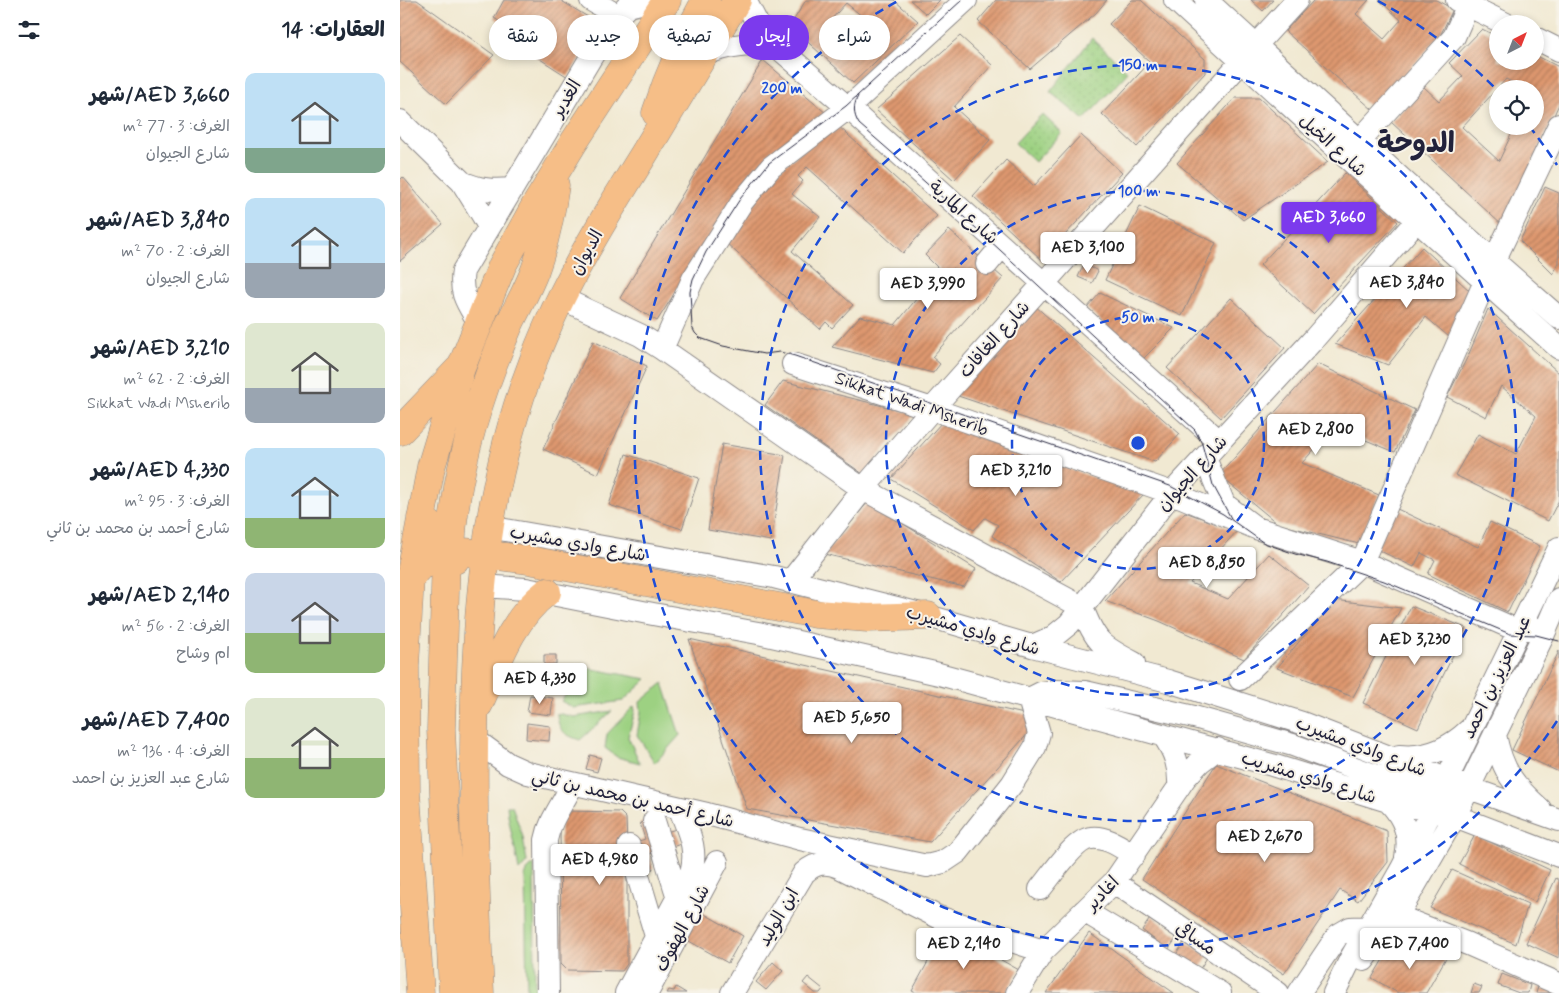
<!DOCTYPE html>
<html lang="ar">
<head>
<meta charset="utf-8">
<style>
	body { margin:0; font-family:Mynerve,"Playpen Sans Arabic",sans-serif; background:#f6f6f7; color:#1f2937; direction:rtl; height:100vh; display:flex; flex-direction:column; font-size:19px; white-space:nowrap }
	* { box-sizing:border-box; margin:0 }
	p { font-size:16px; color:#747a83 }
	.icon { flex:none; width:28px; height:28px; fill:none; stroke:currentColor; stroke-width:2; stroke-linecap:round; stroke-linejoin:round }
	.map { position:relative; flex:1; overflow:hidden; direction:ltr }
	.details { display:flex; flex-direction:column; background:#fff; width:400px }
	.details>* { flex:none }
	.guide { position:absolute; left:15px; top:15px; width:475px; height:45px; direction:rtl; display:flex; gap:10px }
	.needle { width:32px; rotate:42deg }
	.controls { position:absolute; left:1089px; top:15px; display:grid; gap:10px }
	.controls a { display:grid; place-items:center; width:55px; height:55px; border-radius:50%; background:#fff; box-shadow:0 2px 8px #0003; font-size:25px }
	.price { position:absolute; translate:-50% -42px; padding:0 11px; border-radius:5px; background:#fff; color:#222; font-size:16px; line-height:32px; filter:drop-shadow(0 1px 2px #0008) }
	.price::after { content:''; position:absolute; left:50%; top:30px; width:15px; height:11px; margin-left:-8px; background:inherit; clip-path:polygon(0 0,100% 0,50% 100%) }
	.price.on { background:#7c3aed; color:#fff }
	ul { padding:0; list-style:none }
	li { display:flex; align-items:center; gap:15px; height:125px; padding:0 15px }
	li span { display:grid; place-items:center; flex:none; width:140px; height:100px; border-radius:10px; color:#555 }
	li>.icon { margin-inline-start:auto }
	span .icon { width:60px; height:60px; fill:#fffc; stroke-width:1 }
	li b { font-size:21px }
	h2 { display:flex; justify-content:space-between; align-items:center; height:60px; padding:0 15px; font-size:21px }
	.chip { padding:0 18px; border-radius:22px; background:#fff; box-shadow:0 2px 8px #0003; font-size:18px; line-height:45px }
	.chip.on { background:#7c3aed; color:#fff }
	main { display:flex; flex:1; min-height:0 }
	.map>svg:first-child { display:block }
	.park { fill:url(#park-dots); stroke:#607a5e }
	.garden { fill:#9dd182; stroke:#607a5e }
	.building { fill:url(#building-hatch); fill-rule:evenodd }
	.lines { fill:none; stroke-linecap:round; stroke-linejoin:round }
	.minor-casing { stroke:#8a8686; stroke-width:24 }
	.major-casing { stroke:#8a8686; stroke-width:29 }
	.minor { stroke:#fff; stroke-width:22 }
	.major { stroke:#f6be87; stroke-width:28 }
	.tram { stroke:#22223b; stroke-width:1 }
	.ring { fill:none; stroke:#1d4ed8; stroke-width:2.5; stroke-dasharray:9 6 }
	.labels { text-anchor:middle; stroke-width:4; stroke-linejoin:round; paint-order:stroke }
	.street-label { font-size:18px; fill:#22223b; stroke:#f7f3e8 }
	.town-label { font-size:28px; font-weight:bold; fill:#22223b; stroke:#f7f3e8 }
	.centre { fill:#1d4ed8; stroke:#f7f3e8; stroke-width:2.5 }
	.ring-label { font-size:15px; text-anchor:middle; font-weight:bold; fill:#1d4ed8; stroke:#f7f3e8; stroke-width:4; stroke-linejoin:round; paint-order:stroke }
</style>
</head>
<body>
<main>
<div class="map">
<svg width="1159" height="993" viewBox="0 0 1159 993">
	<defs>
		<pattern id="park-dots" width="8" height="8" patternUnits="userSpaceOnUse" patternTransform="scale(1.25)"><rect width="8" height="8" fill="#9dd182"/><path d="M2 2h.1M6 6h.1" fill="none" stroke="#87b371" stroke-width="1.8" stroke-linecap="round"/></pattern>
		<pattern id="building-hatch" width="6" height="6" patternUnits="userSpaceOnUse" patternTransform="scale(1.25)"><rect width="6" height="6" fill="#de986f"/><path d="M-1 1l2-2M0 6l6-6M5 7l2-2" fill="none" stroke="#b47c5c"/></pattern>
	</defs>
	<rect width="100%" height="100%" fill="#f7f3e8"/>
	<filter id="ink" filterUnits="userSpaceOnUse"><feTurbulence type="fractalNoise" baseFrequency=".02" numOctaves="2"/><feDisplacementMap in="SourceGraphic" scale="10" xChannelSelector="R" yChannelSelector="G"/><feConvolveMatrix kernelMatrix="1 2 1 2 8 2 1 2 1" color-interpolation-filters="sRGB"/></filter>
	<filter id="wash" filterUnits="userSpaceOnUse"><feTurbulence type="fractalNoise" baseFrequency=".0096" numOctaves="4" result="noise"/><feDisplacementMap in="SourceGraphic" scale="20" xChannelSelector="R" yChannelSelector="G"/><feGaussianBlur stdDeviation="1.12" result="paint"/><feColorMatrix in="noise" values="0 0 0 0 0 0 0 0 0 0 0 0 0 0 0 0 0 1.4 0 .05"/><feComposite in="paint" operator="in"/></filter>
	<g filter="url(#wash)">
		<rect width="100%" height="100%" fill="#f1e9d2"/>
		<path class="park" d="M692 38 728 72 684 120 650 92Z
			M642 114 662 133 635 162 615 143Z"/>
		<path class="garden" d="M187 668 247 679 223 701 173 708 161 701Z
			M263 683 280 735 255 763 237 735 241 712 240 702Z
			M234 706 235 711 228 737 240 763 217 757 205 748 207 734Z
			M212 711 180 740C164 735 158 730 157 713L174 717Z
			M107 806H112L123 837 127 862 119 871C116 849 109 828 107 806Z
			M134 864 135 993H127L125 876 128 869Z"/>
		<g id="blocks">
			<path class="building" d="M0 0H17L94 55 46 104 0 62Z
				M104 0H160L201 25 168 77 129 52 135 44 94 18Z
				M406 0H494L518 21 453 83 390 26ZM446 3 469 22 451 42 429 22Z
				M510 0H540L526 14Z
				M596 0H707L696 13 630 69 578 21Z
				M732 0H741L805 59V73L737 147 702 114 750 62 709 24Z
				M851 0H873L863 11Z
				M914 0H969L956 14 984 39 1001 20 979 0H1036L1053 9 1040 36 973 110 885 31Z
				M1082 29 1098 37V61H1135V55L1159 67V104L1104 227 991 122 1024 87 1039 101 1063 76 1049 63ZM1106 79 1125 89H1135V126H1115L1099 161 1062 127Z
				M560 36 592 65 554 107 590 140 554 180 476 110Z
				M363 60 427 114 377 148 352 172 257 321 220 298Z
				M835 98H859L928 162 843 220 777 163Z
				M436 124 537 216 503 253 407 167 398 176 403 181 392 194 420 217 392 251 453 305 432 328 426 322 420 329 325 242 375 173Z
				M681 135 722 173 642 260 573 196 606 160 634 186Z
				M945 173 998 222 913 314 860 265Z
				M3 177 43 224 0 261V180Z
				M1145 187 1159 193V263L1153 274 1120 241Z
				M740 206 816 243 782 316 705 280Z
				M549 230 603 278 532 357 540 364 533 373 432 347 460 316 495 325 540 270 525 255Z
				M1022 247 1070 291 1049 337 1026 317 988 365 935 344Z
				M684 264 698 271 692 283 678 277Z
				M700 293 774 328 742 360 687 308Z
				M831 298 885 348 821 418 767 368Z
				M634 305 780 434 755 462 555 395Z
				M1088 309 1159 373V500L1148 521 1055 475 1078 434 1116 454 1136 416 1101 386 1086 417 1047 397 1068 356Z
				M193 341 247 366 198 474 143 449Z
				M918 364 1015 410 995 452 934 427 902 463 979 495 959 544 878 524 819 475Z
				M383 381 515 414 463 474 365 405Z
				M542 422 644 459 630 476 641 479 657 465 744 494 661 582 592 536 598 525 585 518 574 530 491 479Z
				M322 444 385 455 371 541 308 530Z
				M226 454 299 478 282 529 209 505Z
				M468 502 576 569 564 587 424 554Z
				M995 508 1078 547 1090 522 1140 546 1108 612 1028 574 1035 560 1021 553 1014 567 976 549Z
				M785 512 837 531 790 583 828 599 869 554 909 586 844 659 759 621 705 601Z
				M934 600 1001 608 953 697 877 668Z
				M1011 606 1066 628 1018 728 963 703Z
				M289 639 642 718 530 842 347 809Z
				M1159 651V772L1112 750Z
				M144 655H156V664L144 665Z
				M130 674 144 675 143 687 129 685Z
				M130 695 153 698 151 715 127 712Z
				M127 723 150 726 149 741 126 739Z
				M190 755 201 758 197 772 186 769Z
				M816 764 987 831 988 862 958 901 940 890 884 974 742 879Z
				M165 811 220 812 226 818 227 845 245 839 240 823 255 819 260 834 276 829 281 844 249 854 253 869 238 874 227 862V964L222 971 167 970 161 964 160 819Z
				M1075 835 1150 870 1135 902 1059 864Z
				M1052 870 1128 904 1116 944 1030 908Z
				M1156 878 1159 880V958L1126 943Z
				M296 909 343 936 328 963 280 936Z
				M752 916 778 936 768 950 742 930Z
				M546 929 619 970 606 993H516L512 991Z
				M689 933 774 993H646Z
				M785 941 808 956 796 975 773 959Z
				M1027 945 1047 956 1026 993H998L972 978 985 956Z
				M373 962 383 971 366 990 356 982Z
				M1102 974 1130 985 1128 993H1119L1098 985Z
				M408 977 423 989 420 993H415L403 983Z
				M1074 984 1082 987 1079 993H1071Z
				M276 987 286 993H267L269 990 274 991Z
				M1138 987 1157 993H1136Z"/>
		</g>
	</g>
	<g filter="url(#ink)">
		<use href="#blocks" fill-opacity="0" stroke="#8a8686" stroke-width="1"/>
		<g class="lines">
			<g class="minor-casing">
				<path id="minor" d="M191 0 218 16
					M345 0 358 25 375 45 454 113 820 442
					M775 0 945 156 1159 348
					M806 0 1030 205 1159 318
					M1057 0 1106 24
					M1135 38 1159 50
					M855 46 897 0
					M305 54C328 45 350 42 375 45
					M0 121 62 182 83 216 89 227
					M960 140 1054 37 1070 0
					M62 182C79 190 93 191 111 189
					M587 264 602 246
					M161 298 240 335 262 349 293 279 342 202 371 167 448 108 566 0
					M79 323C68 304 59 294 63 271L190 59 218 16 228 6 252 0
					M262 349 463 489 682 607C695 642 701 646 734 663
					M393 364 532 409 772 493 856 528
					M805 458 824 504 856 528 962 562 1119 631 1132 627
					M88 527 374 577 528 616 632 646 768 681 902 723 1069 788 1159 820
					M390 582 463 489 532 409 842 61
					M81 586 126 589 253 614 358 633 539 674 872 765 988 801 1055 816 1159 856
					M632 646 653 637 669 624 772 493 913 340 1030 205
					M840 679 962 562 1094 261 1159 125
					M633 697 641 693 657 691 685 692 794 717 893 745 974 775 1038 796 1052 798
					M763 735C775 752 780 767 779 787
					M1095 735C1102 770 1113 785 1140 809
					M74 739 108 764 128 773 307 814 400 839 527 866 543 862 558 852 612 784 635 747 639 733 629 699
					M999 756C1026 759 1049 749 1069 730
					M988 801C1003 816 1011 836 1006 857
					M254 821 278 898
					M229 846 256 936
					M714 882 878 993
					M640 889C651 876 675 839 691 838 706 836 721 847 734 855
					M684 911 820 993
					M997 916 1068 944 1159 984
					M964 960 997 916 1055 816 1143 636 1159 599
					M148 993 146 840C150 819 163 804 172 785
					M226 993 291 873C298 849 288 831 280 809
					M247 993 317 862
					M332 993 404 873C415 863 425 861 439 867L538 917 643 951
					M617 993 643 951 714 882 785 778 800 762 817 749
					M899 993 938 935 950 928 969 927
					M934 993 951 958 1001 870 1032 810 1159 548"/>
			</g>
			<g class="major-casing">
				<path id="major" d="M256 113C269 73 285 37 306 0
					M0 431 58 370
					M21 518C34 526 44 539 46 556L41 729 53 993
					M55 560C49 544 53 523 55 507 63 447 85 381 109 325 118 306 128 289 135 270 145 242 151 214 155 185
					M10 578 18 568 36 558 63 552 76 553 129 560 416 614 468 618 528 616
					M79 704C97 664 111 619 147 592
					M20 993 6 792 5 666 10 578 31 467 61 368 102 266 135 206 174 142 267 0
					M80 993C76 912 73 831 74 749 75 617 85 484 134 359 162 286 203 220 244 154 275 103 306 51 337 0"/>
			</g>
			<use href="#minor" class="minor"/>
			<use href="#major" class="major"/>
			<path class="tram" d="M562 0 446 106 369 163 340 199 306 252 293 279 290 292 292 327 295 333 300 338 323 346 364 354 380 352 395 356 770 486 823 514 864 543 895 554 927 562 984 581 1110 634 1136 635 1159 641
				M458 96C453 106 453 114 459 124 574 223 683 328 795 430L802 444 813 485 832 520"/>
		</g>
	</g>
	<g class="ring">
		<circle cx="738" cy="443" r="126"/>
		<circle cx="738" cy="443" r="252"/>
		<circle cx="738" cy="443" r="378"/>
		<path d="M1157 721A503 503 0 1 1 498 1M978 1A503 503 0 0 1 1097 90M1129 126A503 503 0 0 1 1157 165"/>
	</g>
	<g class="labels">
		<g class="street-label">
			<text transform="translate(166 98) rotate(-59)" y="6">الغدير</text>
			<text transform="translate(933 145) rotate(42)" y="6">شارع الخيل</text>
			<text transform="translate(564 212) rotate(42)" y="6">شارع المارية</text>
			<text transform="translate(186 252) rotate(-61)" y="6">الديوان</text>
			<text transform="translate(594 339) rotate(-48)" y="6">شارع الغافات</text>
			<text transform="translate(512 403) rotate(19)" y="6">Sikkat Wadi Msherib</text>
			<text transform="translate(792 473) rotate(-48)" y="6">شارع الجيوان</text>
			<text transform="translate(178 543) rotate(10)" y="6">شارع وادي مشيرب</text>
			<text transform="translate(573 630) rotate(16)" y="6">شارع وادي مشيرب</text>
			<text transform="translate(1096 677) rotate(-64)" y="6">عبد العزيز بن احمد</text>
			<text transform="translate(961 746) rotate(21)" y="6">شارع وادي مشيرب</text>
			<text transform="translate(909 777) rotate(17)" y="6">شارع وادي مشريب</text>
			<text transform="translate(233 798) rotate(13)" y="6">شارع أحمد بن محمد بن ثاني</text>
			<text transform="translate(702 893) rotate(-46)" y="6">اغادير</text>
			<text transform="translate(378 917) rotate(-60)" y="6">ابن الوليد</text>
			<text transform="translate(282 928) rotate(-62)" y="6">شارع الهفوف</text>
			<text transform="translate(796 938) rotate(34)" y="6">مسافي</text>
		</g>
		<g class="town-label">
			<text x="1016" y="152">الدوحة</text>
		</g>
	</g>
	<circle cx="738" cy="443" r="8" class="centre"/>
	<g class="ring-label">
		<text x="738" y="70">150 m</text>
		<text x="382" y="93">200 m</text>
		<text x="738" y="196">100 m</text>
		<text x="738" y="322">50 m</text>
	</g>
</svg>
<div class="controls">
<a><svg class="needle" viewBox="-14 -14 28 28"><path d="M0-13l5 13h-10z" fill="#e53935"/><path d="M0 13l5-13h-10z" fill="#747a83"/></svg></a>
<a><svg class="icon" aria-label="locate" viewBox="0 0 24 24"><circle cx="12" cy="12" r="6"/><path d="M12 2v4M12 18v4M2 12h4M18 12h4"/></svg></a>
</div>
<b class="price on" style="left:929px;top:244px">AED 3,660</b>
<b class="price" style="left:688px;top:274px">AED 3,100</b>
<b class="price" style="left:1007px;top:309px">AED 3,840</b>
<b class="price" style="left:528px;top:310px">AED 3,990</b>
<b class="price" style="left:916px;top:456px">AED 2,800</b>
<b class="price" style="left:616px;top:497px">AED 3,210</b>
<b class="price" style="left:807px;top:589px">AED 8,850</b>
<b class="price" style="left:1015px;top:666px">AED 3,230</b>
<b class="price" style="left:140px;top:705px">AED 4,330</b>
<b class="price" style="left:452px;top:744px">AED 5,650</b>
<b class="price" style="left:865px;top:863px">AED 2,670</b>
<b class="price" style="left:200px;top:886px">AED 4,980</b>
<b class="price" style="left:564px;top:970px">AED 2,140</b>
<b class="price" style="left:1010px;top:970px">AED 7,400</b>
<div class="guide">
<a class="chip">شراء</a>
<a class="chip on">إيجار</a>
<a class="chip">تصفية</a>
<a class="chip">جديد</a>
<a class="chip">شقة</a>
</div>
</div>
<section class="details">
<h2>العقارات: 14<svg class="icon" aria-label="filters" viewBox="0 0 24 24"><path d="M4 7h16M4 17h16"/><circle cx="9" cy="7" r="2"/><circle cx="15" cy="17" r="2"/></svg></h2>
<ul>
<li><span style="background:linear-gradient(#bfe0f5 75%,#7fa58c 0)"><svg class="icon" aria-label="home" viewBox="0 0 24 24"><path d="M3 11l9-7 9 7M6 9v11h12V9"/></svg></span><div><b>AED 3,660/شهر</b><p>الغرف: 3 · 77 m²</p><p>شارع الجيوان</p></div></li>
<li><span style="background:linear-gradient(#bfe0f5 65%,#9aa5b1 0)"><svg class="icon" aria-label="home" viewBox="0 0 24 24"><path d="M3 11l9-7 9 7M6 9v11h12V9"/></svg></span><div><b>AED 3,840/شهر</b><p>الغرف: 2 · 70 m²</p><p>شارع الجيوان</p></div></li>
<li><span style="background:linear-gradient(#dfe7d0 65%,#9aa5b1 0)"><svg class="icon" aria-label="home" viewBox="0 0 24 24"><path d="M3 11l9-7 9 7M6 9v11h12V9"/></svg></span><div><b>AED 3,210/شهر</b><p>الغرف: 2 · 62 m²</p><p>Sikkat Wadi Msherib</p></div></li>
<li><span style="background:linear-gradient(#bfe0f5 70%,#8fb573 0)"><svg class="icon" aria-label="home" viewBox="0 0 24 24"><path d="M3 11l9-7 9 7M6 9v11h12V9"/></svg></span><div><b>AED 4,330/شهر</b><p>الغرف: 3 · 95 m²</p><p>شارع أحمد بن محمد بن ثاني</p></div></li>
<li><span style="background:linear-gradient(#c9d6e8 60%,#8fb573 0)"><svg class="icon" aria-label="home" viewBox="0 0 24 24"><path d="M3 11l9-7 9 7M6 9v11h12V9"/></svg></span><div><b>AED 2,140/شهر</b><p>الغرف: 2 · 56 m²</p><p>ام وشاح</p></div></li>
<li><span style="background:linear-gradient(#dfe7d0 60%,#8fb573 0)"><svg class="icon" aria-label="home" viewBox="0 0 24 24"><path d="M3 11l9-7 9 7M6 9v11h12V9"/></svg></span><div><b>AED 7,400/شهر</b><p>الغرف: 4 · 136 m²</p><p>شارع عبد العزيز بن احمد</p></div></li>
</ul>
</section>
</main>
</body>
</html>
